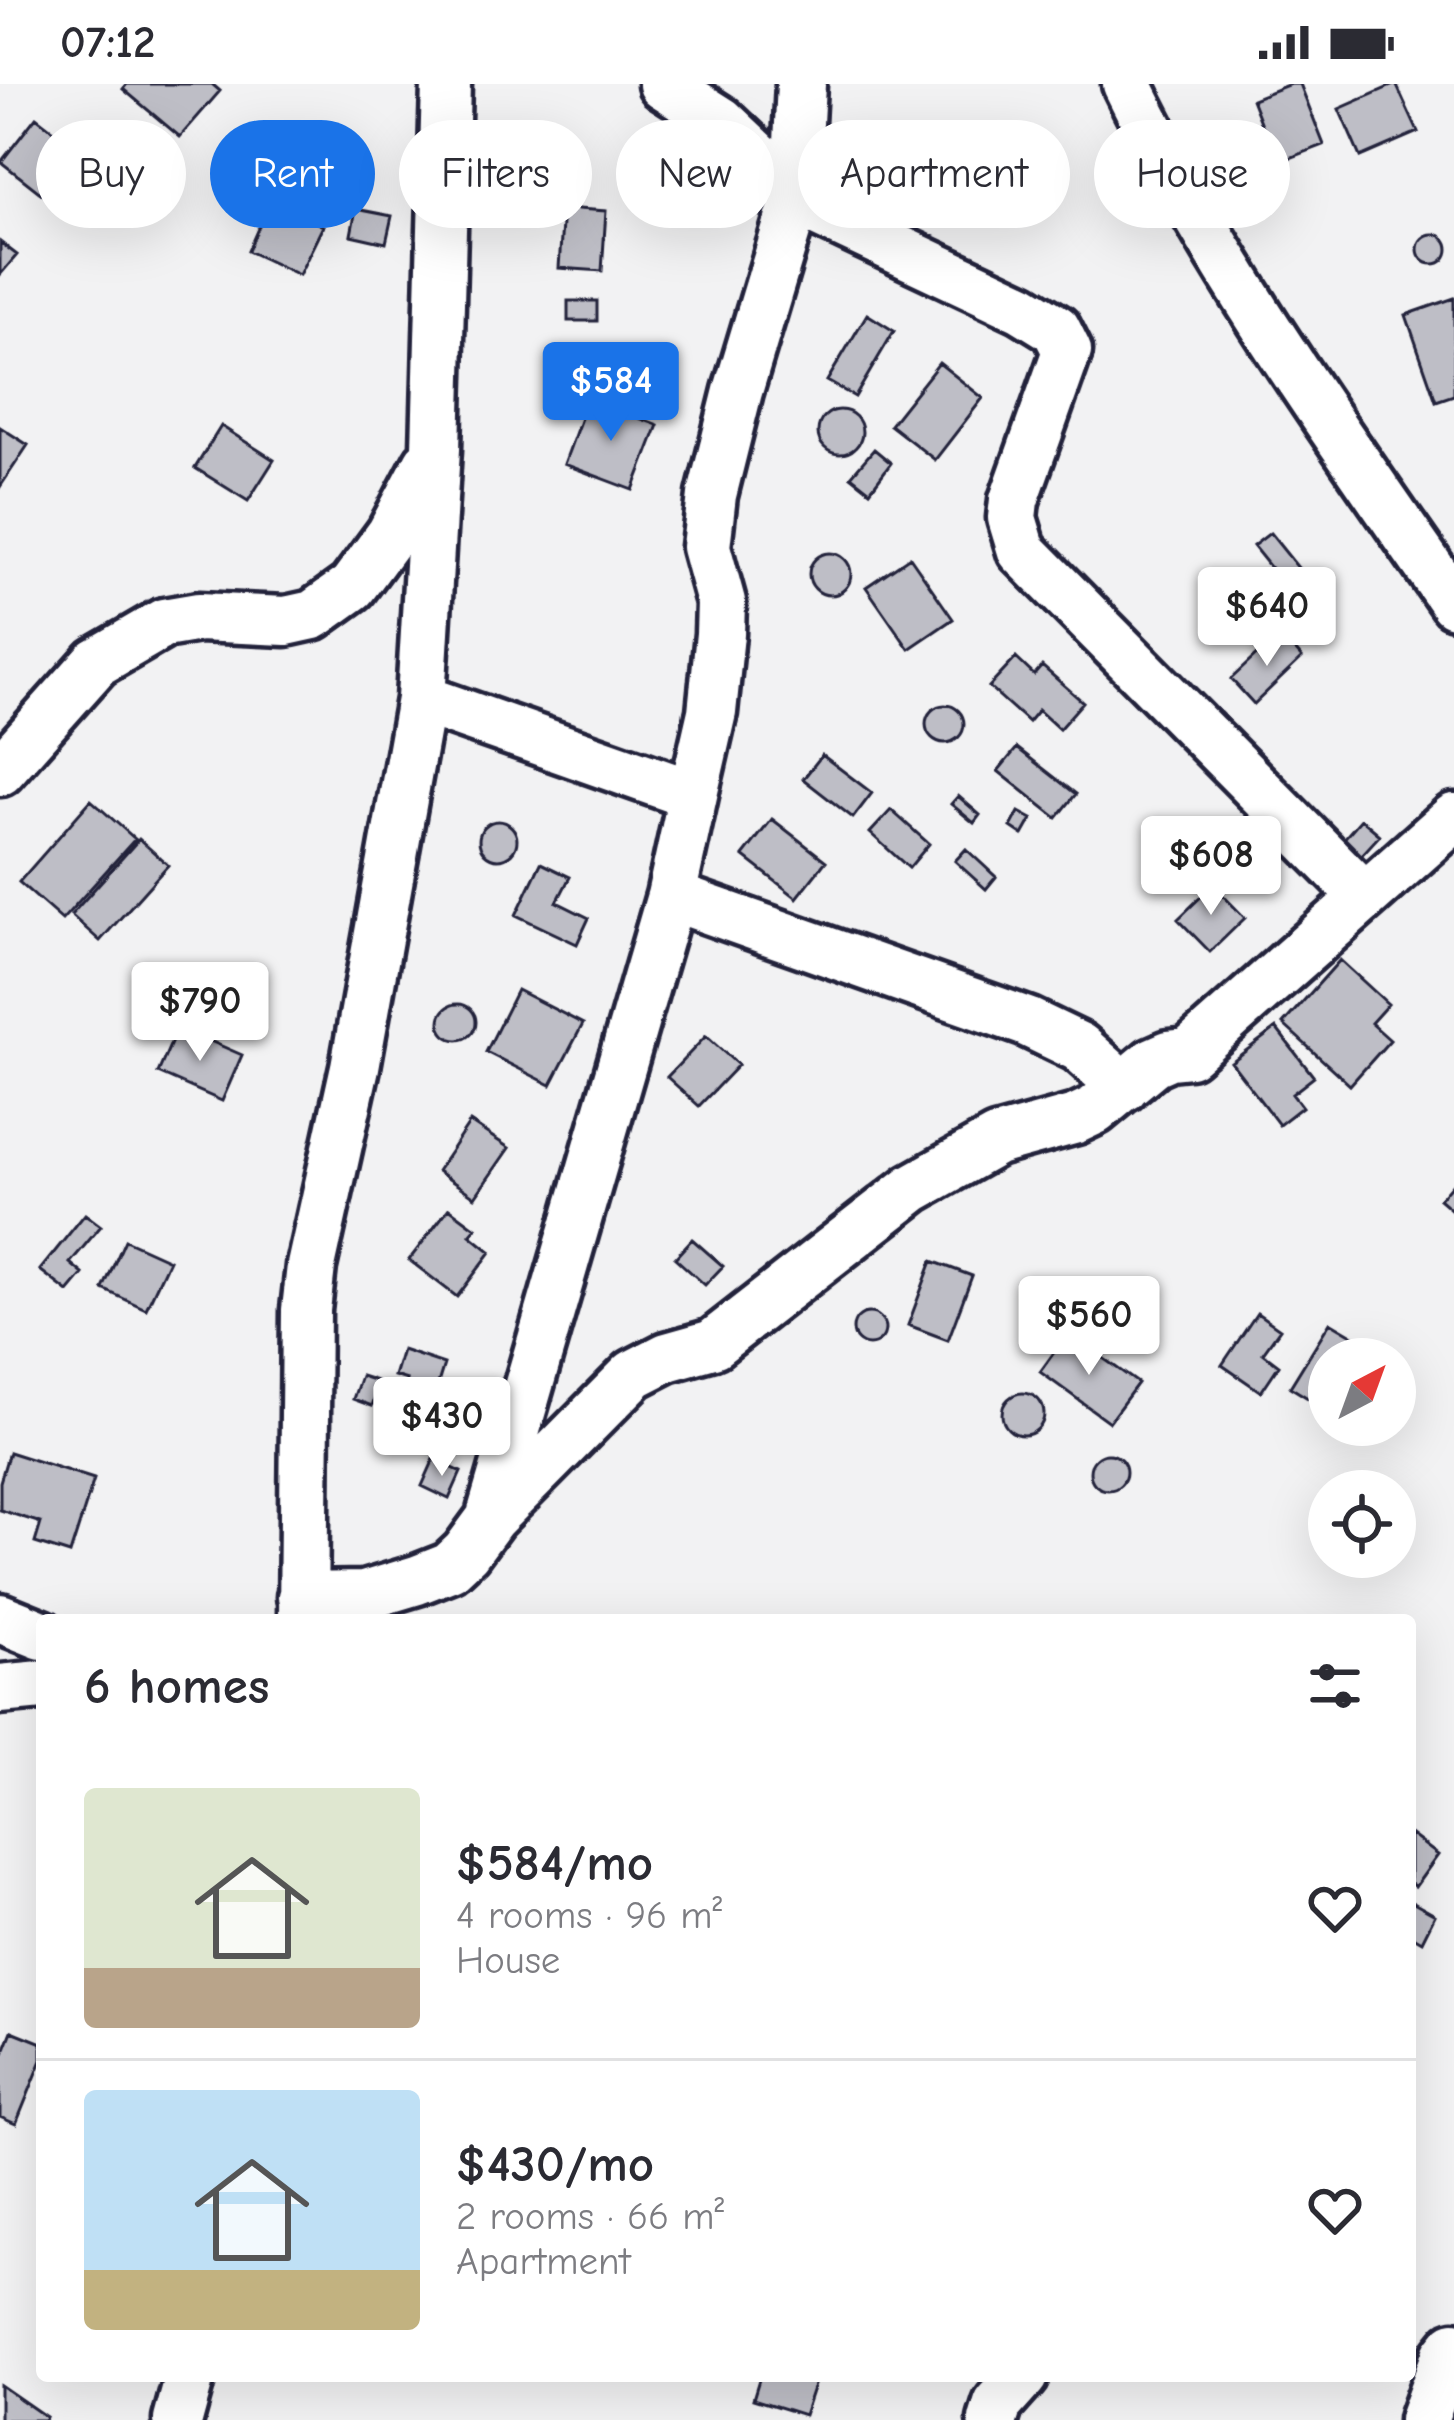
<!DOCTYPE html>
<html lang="en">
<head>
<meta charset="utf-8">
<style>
	body { margin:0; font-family:"Comic Neue",sans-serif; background:#f2f2f3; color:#2b2b33; height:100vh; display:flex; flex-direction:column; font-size:45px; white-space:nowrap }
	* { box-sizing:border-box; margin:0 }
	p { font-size:39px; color:#7c7c81 }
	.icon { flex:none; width:66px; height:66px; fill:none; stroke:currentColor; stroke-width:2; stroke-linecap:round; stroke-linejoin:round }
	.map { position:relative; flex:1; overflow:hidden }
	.side { position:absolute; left:36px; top:1530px; width:1380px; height:768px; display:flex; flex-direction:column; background:#fff; border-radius:12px; box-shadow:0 12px 48px #0002 }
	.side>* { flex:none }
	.banner { position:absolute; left:36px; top:36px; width:1383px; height:108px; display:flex; gap:24px }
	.needle { width:78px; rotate:41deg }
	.controls { position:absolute; left:1308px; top:1254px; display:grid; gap:24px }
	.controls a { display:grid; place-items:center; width:108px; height:108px; border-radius:50%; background:#fff; box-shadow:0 12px 48px #0002; font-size:60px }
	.price { position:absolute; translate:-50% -102px; padding:0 27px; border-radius:12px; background:#fff; color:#222; font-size:39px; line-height:78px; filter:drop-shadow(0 3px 6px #0008) }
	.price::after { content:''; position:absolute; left:50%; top:72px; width:36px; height:27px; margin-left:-18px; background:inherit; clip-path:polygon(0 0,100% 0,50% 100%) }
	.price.selected { background:#1a73e8; color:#fff }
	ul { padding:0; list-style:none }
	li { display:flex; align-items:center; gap:36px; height:300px; padding:0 48px }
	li+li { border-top:3px solid #e1e1e2 }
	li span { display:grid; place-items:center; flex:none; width:336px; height:240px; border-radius:12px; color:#555 }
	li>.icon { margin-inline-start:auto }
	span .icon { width:144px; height:144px; fill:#fffc; stroke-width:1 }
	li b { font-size:51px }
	h2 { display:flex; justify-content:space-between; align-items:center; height:144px; padding:0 48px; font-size:51px }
	.pill { padding:0 42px; border-radius:54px; background:#fff; box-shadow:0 12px 48px #0002; font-size:42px; line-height:108px }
	.pill.selected { background:#1a73e8; color:#fff }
	.status { display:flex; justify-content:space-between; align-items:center; height:84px; padding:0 60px; background:#fff; direction:ltr }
	.status svg { height:33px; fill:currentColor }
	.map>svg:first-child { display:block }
	.building { fill:#bebec6; stroke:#22223b; stroke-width:3 }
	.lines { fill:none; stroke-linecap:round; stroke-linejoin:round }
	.minor-casing { stroke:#22223b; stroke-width:57 }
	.minor { stroke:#fff; stroke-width:48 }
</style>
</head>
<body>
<div class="status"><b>07:12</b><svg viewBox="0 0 49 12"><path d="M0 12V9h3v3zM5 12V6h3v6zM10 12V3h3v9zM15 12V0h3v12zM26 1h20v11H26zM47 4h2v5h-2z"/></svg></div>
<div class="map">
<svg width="1454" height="2336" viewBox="0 0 1454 2336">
	<rect width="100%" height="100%" fill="#f2f2f3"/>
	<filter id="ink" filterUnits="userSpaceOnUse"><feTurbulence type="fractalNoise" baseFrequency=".00833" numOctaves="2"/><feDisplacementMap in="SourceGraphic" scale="24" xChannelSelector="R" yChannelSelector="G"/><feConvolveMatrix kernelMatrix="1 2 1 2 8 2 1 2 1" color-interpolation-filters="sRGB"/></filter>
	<g filter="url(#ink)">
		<path class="building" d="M127 0H212L220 7 180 53 123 5Z
			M1290 0H1300L1324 61 1277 79 1252 15Z
			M1396 0 1418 48 1360 73 1339 25Z
			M36 33 98 81 62 126 1 78Z
			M270 117 323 142 299 191 248 167Z
			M563 124 606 127 602 187 559 184Z
			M356 125 392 132 386 159 351 151Z
			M1418 165a15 15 0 1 1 30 0a15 15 0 1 1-30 0Z
			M0 158 17 171 0 191Z
			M1454 214V311L1436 317 1406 231Z
			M568 217H597V237H568Z
			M867 230 894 247 855 313 827 297Z
			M939 279 983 314 935 376 890 341Z
			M588 315 658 341 633 406 564 380Z
			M818 348a22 22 0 1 1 44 0a22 22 0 1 1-44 0Z
			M221 342 274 376 248 417 195 384Z
			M0 343 28 361 0 403Z
			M874 365 891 379 870 407 851 392Z
			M1270 449 1303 490 1286 503 1253 462Z
			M809 490a21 21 0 1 1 42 0a21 21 0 1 1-42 0Z
			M910 473 953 535 909 565 866 503Z
			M1317 498 1330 518 1317 527 1304 507Z
			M1280 549 1302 574 1254 620 1231 595Z
			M1016 574 1034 591 1042 582 1083 618 1059 645 1038 626 1028 638 989 603Z
			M926 640a19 19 0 1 1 38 0a19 19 0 1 1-38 0Z
			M1017 664 1076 710 1057 734 998 687Z
			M822 671 872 709 853 734 803 695Z
			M958 712 980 731 974 739 951 720Z
			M91 716 135 755 62 836 19 798Z
			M891 726 929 760 909 784 870 749Z
			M1019 728 1032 735 1023 751 1011 743Z
			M772 735 826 777 797 814 743 772Z
			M1361 735 1380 751 1359 774 1341 758Z
			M479 756a19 19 0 1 1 38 0a19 19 0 1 1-38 0Z
			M139 755 168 781 100 857 71 831Z
			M966 765 996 793 986 805 955 777Z
			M541 779 570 793 557 818 589 834 577 860 516 831Z
			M1213 801 1245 834 1210 868 1178 835Z
			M1340 876 1388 920 1371 939 1390 956 1350 1001 1283 940Z
			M517 906 583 940 551 1001 486 968Z
			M440 938a18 18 0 1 1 36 0a18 18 0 1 1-36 0Z
			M178 943 242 971 222 1017 158 989Z
			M1276 944 1314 993 1292 1010 1302 1023 1279 1041 1231 978Z
			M706 952 738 981 699 1022 667 993Z
			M470 1038 509 1064 475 1113 437 1087Z
			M1454 1098V1128L1439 1115Z
			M449 1124 476 1144 470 1151 491 1168 457 1213 409 1176Z
			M85 1130 101 1142 70 1179 83 1190 68 1208 40 1186Z
			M692 1155 723 1182 705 1201 675 1174Z
			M125 1156 169 1176 146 1225 103 1205Z
			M932 1177 972 1192 948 1256 908 1241Z
			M1257 1229 1280 1245 1263 1269 1279 1281 1261 1308 1222 1281Z
			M853 1245a16 16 0 1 1 32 0a16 16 0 1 1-32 0Z
			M1330 1238 1369 1261 1360 1275H1329V1327L1290 1303Z
			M1068 1249 1138 1299 1109 1338 1040 1288Z
			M402 1266 444 1280 426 1338 397 1329 407 1296 394 1292Z
			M361 1292 380 1298 372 1322 353 1315Z
			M1002 1330a21 21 0 1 1 42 0a21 21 0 1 1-42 0Z
			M9 1368 94 1395 70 1470 35 1459 41 1439 0 1426V1398Z
			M1090 1388a18 18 0 1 1 36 0a18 18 0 1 1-36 0Z
			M434 1375 461 1388 449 1415 422 1402Z
			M1410 1750 1438 1771 1415 1803 1410 1799Z
			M1410 1817 1435 1831 1422 1857 1410 1850Z
			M12 1947 42 1959V1976L16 2040 0 2033V1977Z
			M760 2292H817L804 2331 753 2315Z
			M0 2301 46 2333 44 2336H0Z"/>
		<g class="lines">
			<g class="minor-casing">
				<path id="minor" d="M663 0 721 37 759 73 795 117 1022 224 1056 245 1067 267 1014 416 1012 434 1022 467 1365 813
					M1127 0C1217 185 1337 350 1454 519
					M421 615 693 711 671 812 492 1428
					M0 687 97 578 164 539 199 533 286 537 313 531 352 503 391 450 428 380
					M693 711 712 628 720 550 721 518 706 463 712 411 738 307 795 117 801 0
					M671 812 1027 938 1079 963 1124 1003
					M302 1513 364 1512 417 1496 450 1483 466 1468 491 1434 634 1290 667 1273 713 1260 913 1104 996 1057 1076 1035 1095 1026 1153 978 1169 971 1189 969 1454 734
					M0 1534 42 1551
					M303 1536 306 1226 311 1182 355 983 421 615 436 365 446 0
					M0 1605 42 1601
					M178 2336 190 2292
					M993 2336 998 2320 1023 2292
					M1423 2336 1446 2272 1454 2262"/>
			</g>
			<use href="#minor" class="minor"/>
		</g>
	</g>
</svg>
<div class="controls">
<a><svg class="needle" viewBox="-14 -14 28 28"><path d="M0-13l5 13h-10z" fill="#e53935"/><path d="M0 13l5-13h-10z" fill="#7c7c81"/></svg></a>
<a><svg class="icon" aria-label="locate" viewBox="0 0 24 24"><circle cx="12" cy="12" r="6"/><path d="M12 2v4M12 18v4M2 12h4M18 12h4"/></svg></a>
</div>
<b class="price selected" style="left:611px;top:360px">$584</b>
<b class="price" style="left:1267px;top:585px">$640</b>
<b class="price" style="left:1211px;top:834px">$608</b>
<b class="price" style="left:200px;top:980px">$790</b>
<b class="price" style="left:1089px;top:1294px">$560</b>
<b class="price" style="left:442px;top:1395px">$430</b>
<div class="banner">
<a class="pill">Buy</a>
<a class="pill selected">Rent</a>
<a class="pill">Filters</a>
<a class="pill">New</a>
<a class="pill">Apartment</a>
<a class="pill">House</a>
</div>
<section class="side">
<h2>6 homes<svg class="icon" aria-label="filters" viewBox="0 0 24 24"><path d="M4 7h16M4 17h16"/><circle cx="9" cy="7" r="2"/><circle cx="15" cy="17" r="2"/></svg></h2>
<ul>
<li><span style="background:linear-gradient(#dfe7d0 75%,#b9a48a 0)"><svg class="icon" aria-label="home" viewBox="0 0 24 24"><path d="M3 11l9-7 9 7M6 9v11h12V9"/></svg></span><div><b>$584/mo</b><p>4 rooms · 96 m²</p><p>House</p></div><svg class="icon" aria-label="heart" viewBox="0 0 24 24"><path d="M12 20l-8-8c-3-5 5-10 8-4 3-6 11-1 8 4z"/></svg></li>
<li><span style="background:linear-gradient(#bfe0f5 75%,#c2b280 0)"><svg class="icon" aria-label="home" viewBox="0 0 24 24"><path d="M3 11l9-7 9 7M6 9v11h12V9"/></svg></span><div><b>$430/mo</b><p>2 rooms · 66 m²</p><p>Apartment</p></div><svg class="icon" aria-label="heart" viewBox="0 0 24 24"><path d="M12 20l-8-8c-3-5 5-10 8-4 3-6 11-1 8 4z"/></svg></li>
</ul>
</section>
</div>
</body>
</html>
